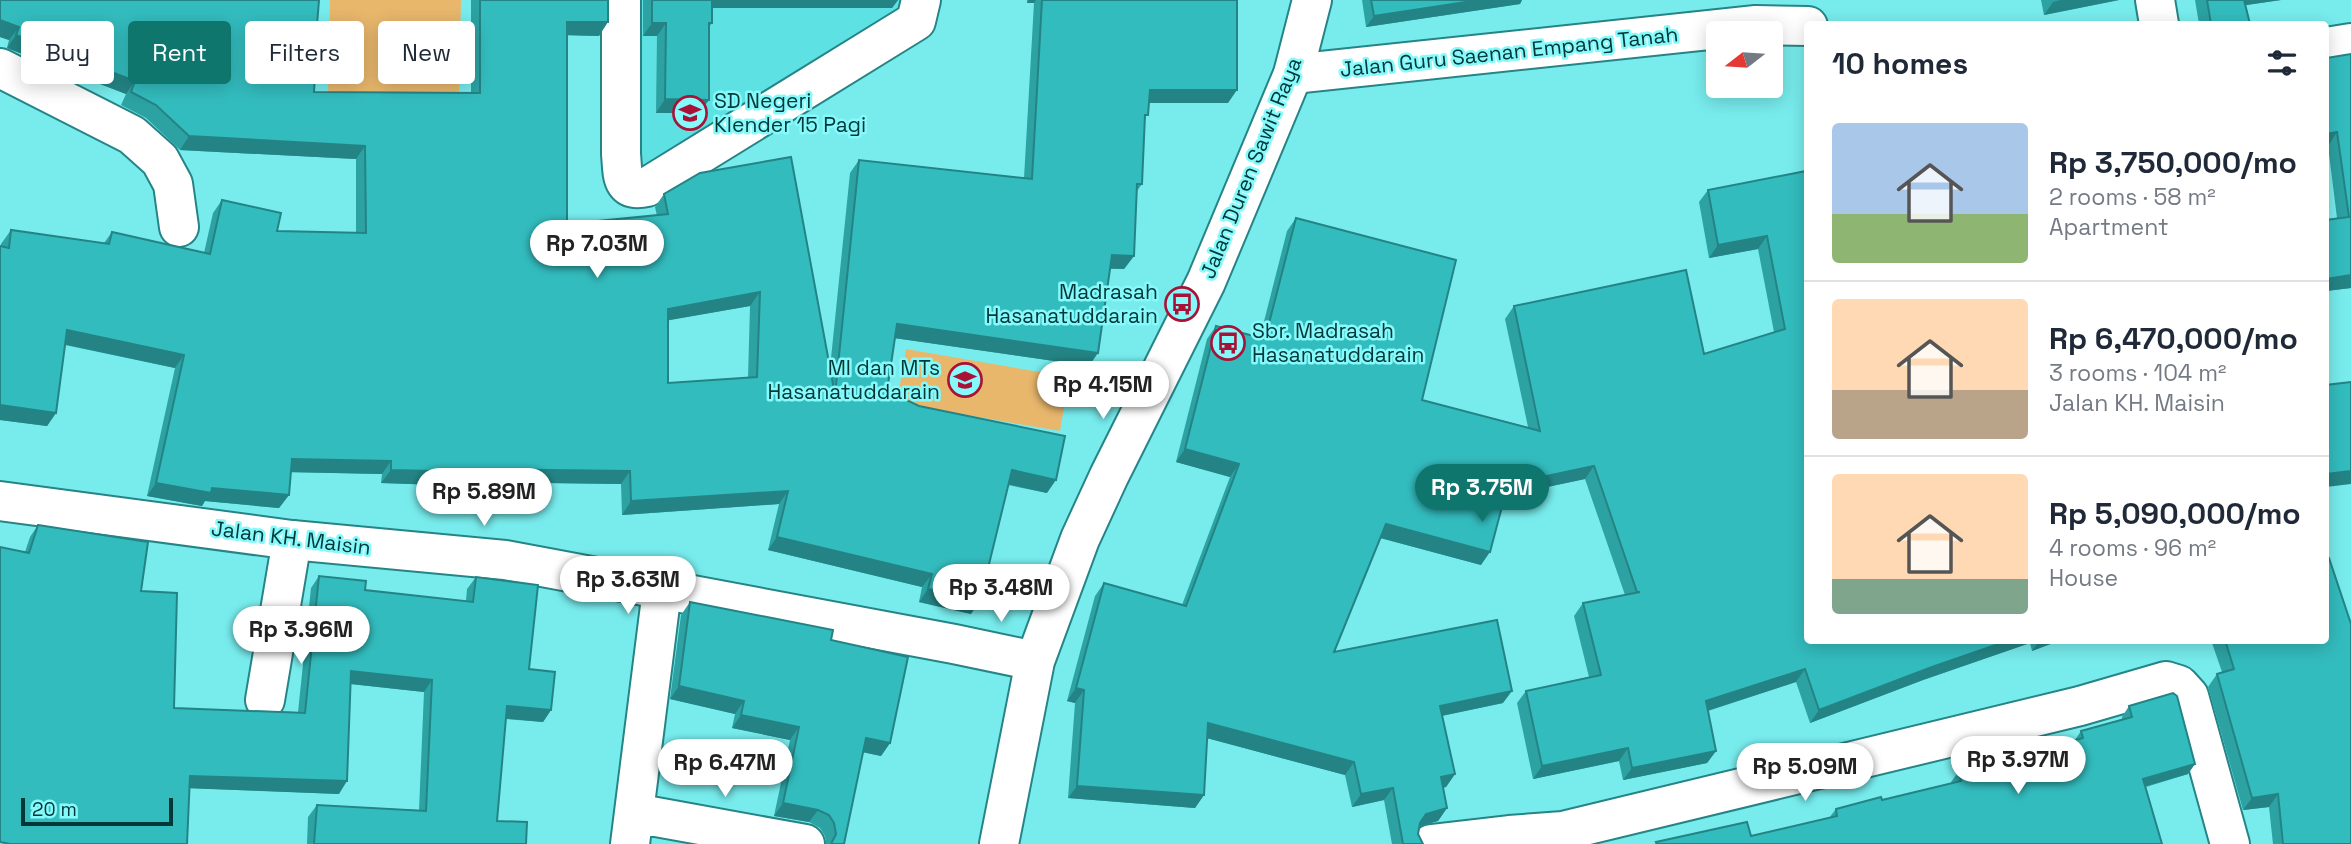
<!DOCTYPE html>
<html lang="en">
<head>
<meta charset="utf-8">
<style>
	body { margin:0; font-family:"Space Grotesk",sans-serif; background:#f2f2f3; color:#1f2937; height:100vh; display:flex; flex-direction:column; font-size:26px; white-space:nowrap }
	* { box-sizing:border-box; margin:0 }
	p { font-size:23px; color:#747a83 }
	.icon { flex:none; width:38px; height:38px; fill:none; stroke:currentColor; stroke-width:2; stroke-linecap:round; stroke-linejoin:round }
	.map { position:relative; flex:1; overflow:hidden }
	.panel { position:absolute; left:1804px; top:21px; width:525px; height:623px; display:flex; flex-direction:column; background:#fff; border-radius:7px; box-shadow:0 4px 18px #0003 }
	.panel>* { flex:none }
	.top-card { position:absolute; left:21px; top:21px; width:665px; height:63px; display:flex; gap:14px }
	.needle { width:46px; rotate:253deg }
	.controls { position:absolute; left:1706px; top:21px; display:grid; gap:14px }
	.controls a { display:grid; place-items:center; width:77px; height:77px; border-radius:7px; background:#fff; box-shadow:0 4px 18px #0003; font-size:35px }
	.scale { position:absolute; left:21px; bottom:18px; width:152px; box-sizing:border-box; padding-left:7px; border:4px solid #003839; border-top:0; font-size:19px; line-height:24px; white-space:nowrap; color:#003839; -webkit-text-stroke:5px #86f9fa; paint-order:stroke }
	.price { position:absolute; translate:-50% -60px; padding:0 16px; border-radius:24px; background:#fff; color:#222; font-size:23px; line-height:46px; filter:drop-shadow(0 2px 4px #0008) }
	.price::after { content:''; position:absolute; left:50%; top:42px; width:21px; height:16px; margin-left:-10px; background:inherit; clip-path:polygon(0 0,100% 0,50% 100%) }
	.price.on { background:#0f766e; color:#fff }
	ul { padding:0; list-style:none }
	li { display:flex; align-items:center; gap:21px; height:175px; padding:0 28px }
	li+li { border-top:2px solid #e0e1e3 }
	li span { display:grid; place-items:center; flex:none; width:196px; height:140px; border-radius:7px; color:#555 }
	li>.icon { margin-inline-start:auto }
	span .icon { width:84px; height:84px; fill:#fffc; stroke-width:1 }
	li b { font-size:30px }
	h2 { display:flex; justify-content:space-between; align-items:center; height:84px; padding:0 28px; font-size:30px }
	.tag { padding:0 24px; border-radius:7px; background:#fff; box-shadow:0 4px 18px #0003; font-size:24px; line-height:63px }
	.tag.on { background:#0f766e; color:#fff }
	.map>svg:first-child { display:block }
	.built { fill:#5de1e3 }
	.green { fill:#e8b76c }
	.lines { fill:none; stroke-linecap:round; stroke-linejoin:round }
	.minor-casing { stroke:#278486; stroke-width:42 }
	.tertiary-casing { stroke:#278486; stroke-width:42 }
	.minor { stroke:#fff; stroke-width:38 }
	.tertiary { stroke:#fff; stroke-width:38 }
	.wall { fill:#2ca2a3; fill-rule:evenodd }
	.shaded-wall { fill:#248485 }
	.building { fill:#33bcbe; stroke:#248485; stroke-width:2; fill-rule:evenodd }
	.labels { text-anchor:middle; stroke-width:5; stroke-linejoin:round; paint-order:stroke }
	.street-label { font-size:21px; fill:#003839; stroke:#86f9fa }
	.poi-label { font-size:21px; fill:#003839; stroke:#86f9fa; text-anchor:start }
</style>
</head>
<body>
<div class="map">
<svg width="2351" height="844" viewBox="0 0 2351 844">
	<rect width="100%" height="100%" fill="#78eced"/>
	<path class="built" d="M617 0H910L914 34 615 192Z"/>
	<path class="green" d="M330 0H461L459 98H328Z
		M906 349 1069 377 1060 431 897 403Z"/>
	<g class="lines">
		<g class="minor-casing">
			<path id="minor" d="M621 0V154C623 175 620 193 647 187L916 21 921 0
				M2155 0 2159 24
				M2326 47 2351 43
				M0 68 132 135 160 160 173 184 179 227
				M1293 74 1756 25 1808 26
				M265 700 292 540
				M634 813 805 844
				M630 844 662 590
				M1431 844 1509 835 1563 831 2080 706 2166 681 2179 685 2189 696 2230 844"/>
		</g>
		<g class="tertiary-casing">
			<path id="tertiary" d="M0 501 292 540 505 560 954 644 1035 661
				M999 844 1035 661 1080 539 1109 476 1206 282 1293 74 1312 0"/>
		</g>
		<use href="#minor" class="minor"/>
		<use href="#tertiary" class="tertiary"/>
	</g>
	<path class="wall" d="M0 0 313 75 314 92 471 93V0H608L599 36 567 35V224L657 216 655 207 664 194 700 173 830 368 850 173 859 160 1024 178 1034 3H1027V0H1237L1228 103H1149L1145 120 1142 184 1137 191 1134 256 1124 269H1110L1089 366 894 338 887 391 1047 493 1008 485 971 614 919 602 922 587 768 550 779 504 622 515 621 484 471 482 469 486 381 483 382 474 291 472 289 495 279 508 205 501 202 506 147 496 175 368 65 345 56 413 47 426 0 420V246H1V244L11 230 104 243 112 232 204 253 213 213 222 200 277 231 356 233V159L180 150 146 118 121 105 126 94 7 48 9 40 0 37ZM750 306 748 378 668 383V320Z
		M643 0H898L892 8H712V23L709 27 699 113H656L657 36H643Z
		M1362 0H1522L1520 4 1366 27Z
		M2041 0H2119L2044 15Z
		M2195 0H2281L2246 5 2250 24H2199Z
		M2351 54V288L2326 291 2337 218 2328 146Z
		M1806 171 1808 640H2061L2032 651 2030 643 1923 680 1810 723 1796 682 1708 711 1716 751 1707 763 1623 780 1619 761 1533 779 1517 703 1526 691 1589 677 1574 616 1583 603 1625 595 1585 479 1505 496 1481 565 1380 538 1334 652 1503 703 1442 716 1455 774 1446 787 1443 788 1447 808 1438 821 1419 826 1418 834 1423 844H1392L1384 800 1352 807 1345 775 1207 738 1204 795 1195 808 1068 798 1075 703 1067 701 1095 596 1104 583 1182 605 1230 477 1176 462 1207 339 1216 326 1260 337 1287 231 1296 218 1422 400 1528 427 1505 319 1514 306 1704 354 1774 332 1758 249 1709 258 1699 202 1708 190Z
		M38 525 141 591 174 708 298 712 311 588 319 576 365 590 466 601 467 589 476 577 551 710 543 722 506 719 497 821 526 844H307L308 817 317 805 419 810 424 692 350 684 339 794 190 788 25 552 30 537Z
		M690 602 831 640 890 743 881 756 863 752 844 844H826L825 836 820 828 809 822 774 816 790 740 732 728 735 714 670 699 681 615Z
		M2211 640H2326L2351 844H2273L2269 807 2243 810 2208 687 2217 674 2222 672Z
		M2129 706 2188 774 2146 787 2162 844H1655L1656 842 1751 836 1829 818 1836 809 1882 800 1952 783 1951 782 1959 771 2075 740 2081 731 2122 719V717Z"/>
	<path class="shaded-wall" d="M709 0H898L892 8H703Z
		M1029 0H1036L1034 3H1027Z
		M1479 0H1522L1520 4 1366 27 1374 16Z
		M2061 0H2119L2044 15 2053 2Z
		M2238 0H2281L2233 7Z
		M0 20 19 27 9 40 0 37Z
		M567 22H608L599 36 558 35Z
		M652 23H666L657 36H643Z
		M16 35 135 81 126 94 7 48Z
		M1150 90H1237L1228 103H1140Z
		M665 99 709 100 699 113H656Z
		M2337 132 2328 146 2326 147V134Z
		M189 136 365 146 356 159 180 150Z
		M1767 236 1758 249 1709 258 1718 245Z
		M1112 255 1134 256 1124 269 1103 268Z
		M2351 275V288L2326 291V279Z
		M760 292 750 306 659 322 668 309Z
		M897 324 1098 353 1089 366 887 337Z
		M67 330 184 355 175 368 58 343Z
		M0 405 56 413 47 426 0 420Z
		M1185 449 1239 464 1230 477 1176 462Z
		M292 459 391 461 382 474 282 472Z
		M1594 466 1585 479 1499 497 1508 484Z
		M478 469 630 471 621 484 471 482 469 486 381 483 391 470Z
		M1012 470 1056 480 1047 493 1003 483Z
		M2351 471V484L2326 487V474Z
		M156 483 289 495 279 508 205 501 202 506 147 496Z
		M788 491 779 504 622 515 631 501Z
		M1386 524 1490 552 1481 565 1377 537Z
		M777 537 932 574 922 587 768 550Z
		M928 589 980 601 971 614 919 602Z
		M2010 640H2032L2030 643 1923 680 1810 723 1819 710 1932 667Z
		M2040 640H2061L2032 651Z
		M1805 669 1796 682 1697 714 1706 701Z
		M351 671 432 680 424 692 342 683Z
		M679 686 744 701 735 714 670 699Z
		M1076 688 1084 690 1075 703 1067 701Z
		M1512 691 1503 703 1431 718 1440 706Z
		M507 706 551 710 543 722 499 718Z
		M741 715 799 727 790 740 732 728Z
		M1208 723 1354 762 1345 775 1199 736Z
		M866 738 890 743 881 756 857 751Z
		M1628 748 1619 761 1533 779 1542 766Z
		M1716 751 1707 763 1623 780 1632 768Z
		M2195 764 2188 774 2136 789 2143 779Z
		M1455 774 1446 787 1432 790 1441 777Z
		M190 776 347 781 339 794 182 788Z
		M1077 786 1204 795 1195 808 1068 798Z
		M1393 788 1384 800 1352 807 1361 794Z
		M2278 794 2269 807 2243 810 2252 798Z
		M783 803 818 810 809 822 774 816Z
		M1447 808 1438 821 1417 827 1426 814Z"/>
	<path class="building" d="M0 0H319L313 75H315L314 92 480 93V0H608V22H567V224L668 214 664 194 700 173 791 157 835 395 859 160 1032 179 1042 0H1237V90H1150L1148 115H1145L1142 184H1137L1134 256 1112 255 1098 353 897 324 887 391 919 406 1065 436 1056 480 1012 470 980 601 928 589 932 574 777 537 788 491 631 501 630 471 478 469V472L391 470V461L292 459 289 495 212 488 211 493 156 483 184 355 67 330 56 413 0 405V246L9 248 11 230 109 244 112 232 210 254 222 200 281 213 277 231 366 233 365 146 189 136 156 105 131 92 135 81 16 35 19 27 0 20ZM760 292 757 377 668 383V309Z
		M652 0H712V23H709V100L665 99 666 23H652Z
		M1371 0H1479L1374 16Z
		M2207 0H2244L2250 24H2211Z
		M2351 54V275L2326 279V220L2349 217 2337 132 2326 134V58Z
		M1806 171 1808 183V640H2010L1932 667 1819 710 1805 669 1706 701 1716 751 1632 768 1628 748 1542 766 1526 691 1601 675 1583 603 1640 592H1637L1594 466 1508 484 1490 552 1386 524 1334 652 1497 620 1512 691 1440 706 1455 774 1441 777 1447 808 1426 814 1420 823 1418 834 1423 844H1403L1393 788 1361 794 1354 762 1208 723 1204 795 1077 786 1084 690 1076 688 1104 583 1186 606 1239 464 1185 449 1216 326 1265 339 1296 218 1456 260 1422 400 1540 431 1514 306 1686 270 1704 354 1785 329 1767 236 1718 245 1708 190Z
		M2351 382V471L2326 474V385Z
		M38 525 148 542 141 591 177 593 174 708 305 713 319 576 366 581 365 590 473 602 476 577 538 585 529 669 555 672 551 710 507 706 497 821 527 822 526 844H314L317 805 426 811 432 680 351 671 347 781 190 776 187 844H10L0 842V547L29 553Z
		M2329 558 2351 624V844H2283L2278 794 2252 798 2217 674 2234 669 2225 640H2326V559Z
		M690 602 833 630 831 640 908 657 890 743 866 738 844 844H831L836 834 834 823 829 815 818 810 783 803 799 727 741 715 744 701 679 686Z
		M2173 693 2177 696 2195 764 2143 779 2162 844H1657L1656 842 1747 822 1751 836 1837 816 1836 809 1881 797 1882 800 1961 781 1959 771 2083 738 2081 731 2132 717 2129 706Z"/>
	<defs>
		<g id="school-ring" transform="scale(1.75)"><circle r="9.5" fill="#86f9fa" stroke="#a91236" stroke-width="1.5"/><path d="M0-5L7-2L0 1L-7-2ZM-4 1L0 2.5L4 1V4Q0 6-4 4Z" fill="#a91236"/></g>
		<g id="bus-ring" transform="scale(1.75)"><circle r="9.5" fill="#86f9fa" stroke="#a91236" stroke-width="1.5"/><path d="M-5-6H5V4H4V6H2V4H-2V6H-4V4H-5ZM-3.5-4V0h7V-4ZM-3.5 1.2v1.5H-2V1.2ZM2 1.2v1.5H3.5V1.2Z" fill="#a91236"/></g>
	</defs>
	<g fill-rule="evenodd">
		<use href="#school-ring" x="690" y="113"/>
		<use href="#bus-ring" x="1182" y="304"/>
		<use href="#bus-ring" x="1228" y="343"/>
		<use href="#school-ring" x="965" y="380"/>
	</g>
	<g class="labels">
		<g class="street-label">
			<text transform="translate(1509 52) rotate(-6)" y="7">Jalan Guru Saenan Empang Tanah</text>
			<text transform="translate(1251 168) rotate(-68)" y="7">Jalan Duren Sawit Raya</text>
			<text transform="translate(291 538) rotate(7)" y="7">Jalan KH. Maisin</text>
		</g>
		<g class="poi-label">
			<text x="714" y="108">SD Negeri<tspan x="714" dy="24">Klender 15 Pagi</tspan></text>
			<text x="1158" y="299" text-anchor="end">Madrasah<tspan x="1158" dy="24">Hasanatuddarain</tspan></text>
			<text x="1252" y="338">Sbr. Madrasah<tspan x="1252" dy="24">Hasanatuddarain</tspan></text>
			<text x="940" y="375" text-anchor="end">MI dan MTs<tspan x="940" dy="24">Hasanatuddarain</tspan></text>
		</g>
	</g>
</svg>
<div class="controls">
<a><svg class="needle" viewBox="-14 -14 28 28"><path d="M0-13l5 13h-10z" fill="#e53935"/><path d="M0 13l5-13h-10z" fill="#747a83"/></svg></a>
</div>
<div class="scale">20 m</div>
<b class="price" style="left:597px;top:280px">Rp 7.03M</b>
<b class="price" style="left:1103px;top:421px">Rp 4.15M</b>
<b class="price on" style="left:1482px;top:524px">Rp 3.75M</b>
<b class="price" style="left:484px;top:528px">Rp 5.89M</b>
<b class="price" style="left:628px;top:616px">Rp 3.63M</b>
<b class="price" style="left:1001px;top:624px">Rp 3.48M</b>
<b class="price" style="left:301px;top:666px">Rp 3.96M</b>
<b class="price" style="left:2018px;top:796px">Rp 3.97M</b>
<b class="price" style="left:725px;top:799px">Rp 6.47M</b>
<b class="price" style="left:1805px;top:803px">Rp 5.09M</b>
<div class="top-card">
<a class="tag">Buy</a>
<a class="tag on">Rent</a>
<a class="tag">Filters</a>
<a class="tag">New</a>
</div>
<section class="panel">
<h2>10 homes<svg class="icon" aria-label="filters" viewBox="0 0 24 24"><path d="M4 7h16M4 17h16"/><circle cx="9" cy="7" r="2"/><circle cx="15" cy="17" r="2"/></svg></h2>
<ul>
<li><span style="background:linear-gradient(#a9c7e8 65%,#8fb573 0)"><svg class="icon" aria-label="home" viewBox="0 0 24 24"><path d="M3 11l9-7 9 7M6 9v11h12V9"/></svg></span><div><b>Rp 3,750,000/mo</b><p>2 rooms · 58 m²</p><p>Apartment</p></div></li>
<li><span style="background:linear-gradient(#ffd9b3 65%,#b9a48a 0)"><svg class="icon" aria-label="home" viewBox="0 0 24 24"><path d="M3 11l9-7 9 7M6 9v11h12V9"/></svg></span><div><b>Rp 6,470,000/mo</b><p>3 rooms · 104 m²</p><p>Jalan KH. Maisin</p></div></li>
<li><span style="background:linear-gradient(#ffd9b3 75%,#7fa58c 0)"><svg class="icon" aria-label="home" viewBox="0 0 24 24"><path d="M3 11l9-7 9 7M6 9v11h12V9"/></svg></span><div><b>Rp 5,090,000/mo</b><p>4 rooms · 96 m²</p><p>House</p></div></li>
</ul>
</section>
</div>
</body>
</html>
